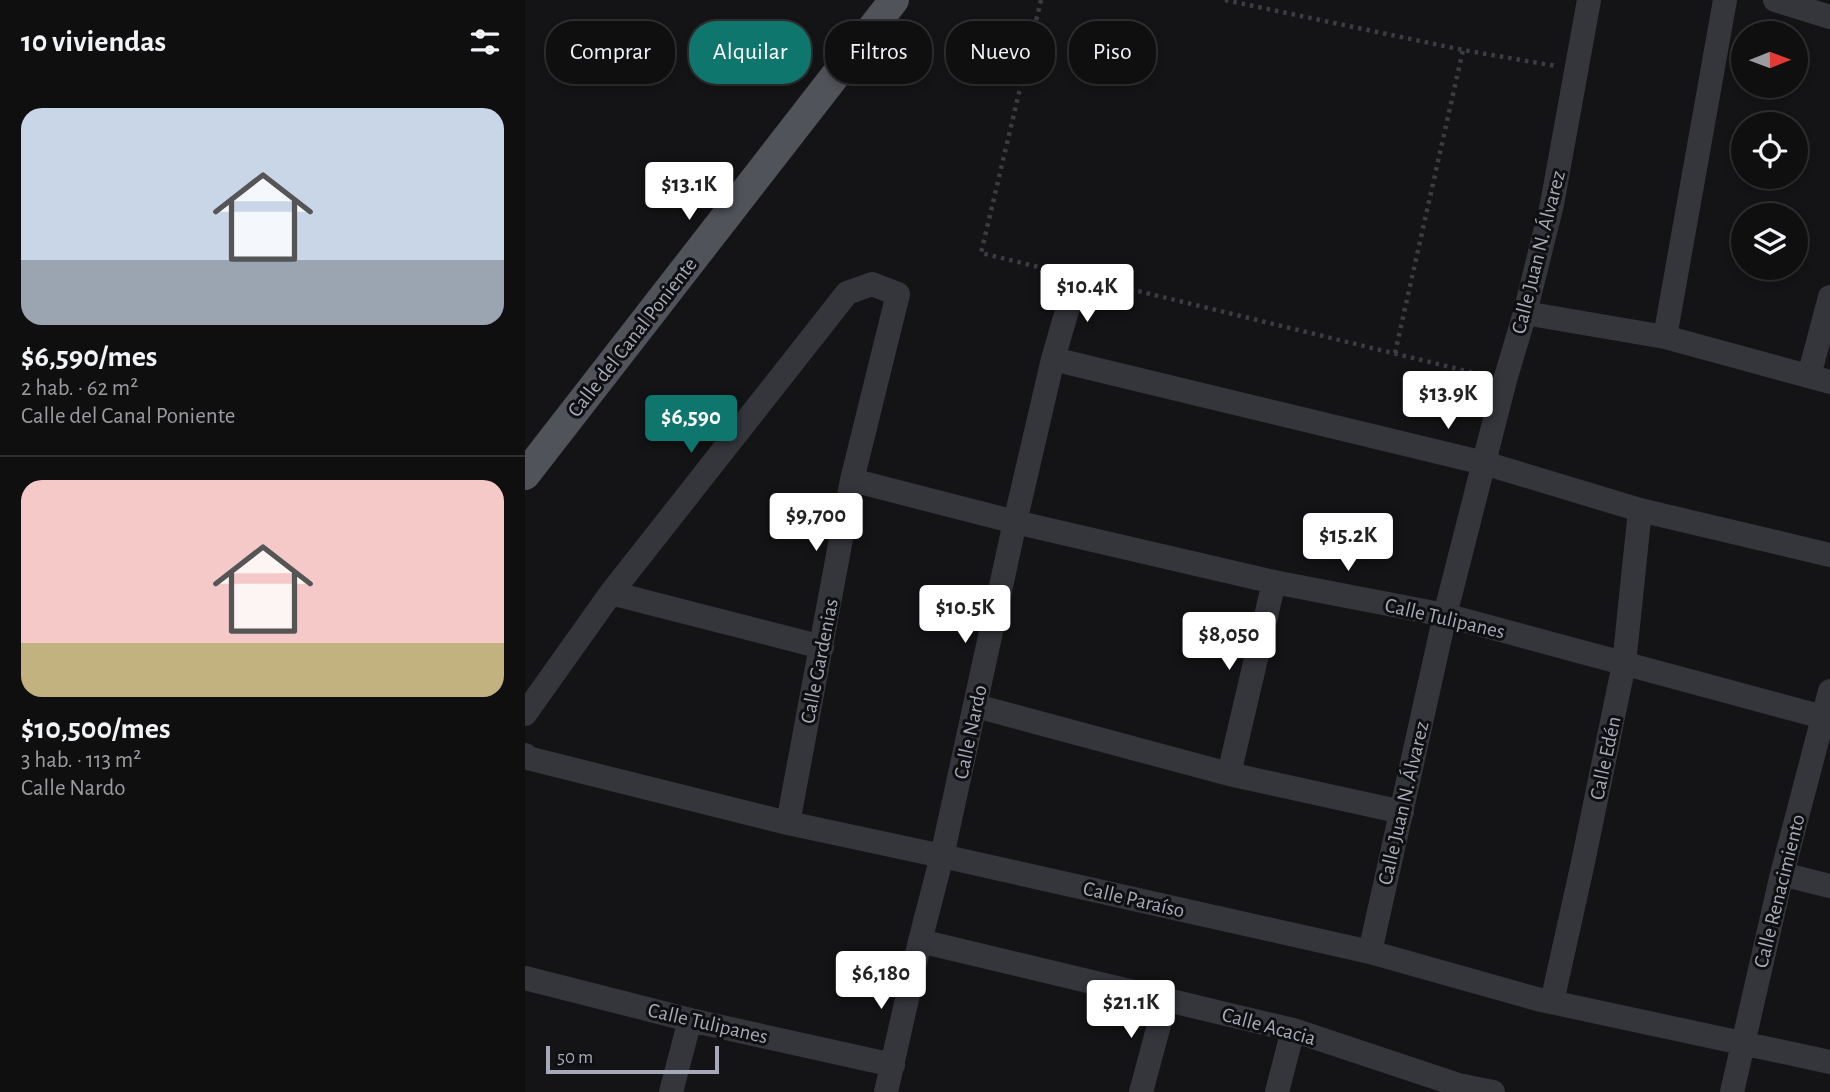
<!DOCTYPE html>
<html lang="es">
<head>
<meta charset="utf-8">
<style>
	body { margin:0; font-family:"Alegreya Sans",sans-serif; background:#181819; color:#f1f3f6; height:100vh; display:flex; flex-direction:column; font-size:26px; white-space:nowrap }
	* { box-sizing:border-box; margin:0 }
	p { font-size:23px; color:#9b9c9f }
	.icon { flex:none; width:38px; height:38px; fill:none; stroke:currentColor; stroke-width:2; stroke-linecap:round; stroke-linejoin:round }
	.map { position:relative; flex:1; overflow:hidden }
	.sheet { display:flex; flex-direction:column; background:#0f0f10; width:525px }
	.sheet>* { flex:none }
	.banner { position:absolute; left:21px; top:21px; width:665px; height:63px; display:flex; gap:14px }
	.needle { width:46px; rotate:89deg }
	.controls { position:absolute; left:1206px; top:21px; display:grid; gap:14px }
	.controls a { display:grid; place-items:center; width:77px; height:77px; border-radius:50%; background:#0f0f10; box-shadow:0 4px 10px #0003,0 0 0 2px #2f2f30; font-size:35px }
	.scale { position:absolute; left:21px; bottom:18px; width:173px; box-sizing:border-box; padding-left:7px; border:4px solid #a5aab8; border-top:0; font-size:19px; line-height:24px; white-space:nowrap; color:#a5aab8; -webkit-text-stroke:5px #0f0f11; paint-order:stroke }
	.price { position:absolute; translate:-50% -60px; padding:0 16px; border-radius:7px; background:#fff; color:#222; font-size:23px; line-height:46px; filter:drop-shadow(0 2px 4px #0008) }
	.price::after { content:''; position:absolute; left:50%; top:42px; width:21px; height:16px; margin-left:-10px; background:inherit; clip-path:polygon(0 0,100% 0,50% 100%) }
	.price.active { background:#0f766e; color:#fff }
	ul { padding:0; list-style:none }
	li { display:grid; align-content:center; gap:14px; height:371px; padding:0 21px }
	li+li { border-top:2px solid #2f2f30 }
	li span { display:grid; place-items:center; height:217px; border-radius:21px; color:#555 }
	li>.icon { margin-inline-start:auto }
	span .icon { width:126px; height:126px; fill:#fffc; stroke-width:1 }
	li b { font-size:30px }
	h2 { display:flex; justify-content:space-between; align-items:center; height:84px; padding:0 21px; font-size:30px }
	.chip { padding:0 24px; border-radius:28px; background:#0f0f10; box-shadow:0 4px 10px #0003,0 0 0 2px #2f2f30; font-size:24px; line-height:63px }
	.chip.active { background:#0f766e; color:#fff }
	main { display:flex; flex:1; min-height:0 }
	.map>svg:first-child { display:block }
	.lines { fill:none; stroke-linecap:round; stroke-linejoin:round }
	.path { stroke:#3b3d43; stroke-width:4.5; stroke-dasharray:3.5 5; stroke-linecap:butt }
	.minor { stroke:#35363c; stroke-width:24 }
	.major { stroke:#51535b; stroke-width:30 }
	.labels { text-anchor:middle; stroke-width:6; stroke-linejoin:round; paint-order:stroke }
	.street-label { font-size:21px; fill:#a5aab8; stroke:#0f0f11 }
</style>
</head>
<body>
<main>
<section class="sheet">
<h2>10 viviendas<svg class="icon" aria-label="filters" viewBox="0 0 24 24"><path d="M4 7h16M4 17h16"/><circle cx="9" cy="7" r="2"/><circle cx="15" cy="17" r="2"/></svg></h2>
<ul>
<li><span style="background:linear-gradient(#c9d6e8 70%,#9aa5b1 0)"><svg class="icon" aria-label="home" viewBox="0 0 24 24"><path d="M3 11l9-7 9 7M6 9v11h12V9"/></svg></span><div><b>$6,590/mes</b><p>2 hab. · 62 m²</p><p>Calle del Canal Poniente</p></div></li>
<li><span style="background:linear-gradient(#f6c9c9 75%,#c2b280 0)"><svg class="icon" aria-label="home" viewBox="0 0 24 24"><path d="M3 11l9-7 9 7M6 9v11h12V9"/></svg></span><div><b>$10,500/mes</b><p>3 hab. · 113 m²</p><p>Calle Nardo</p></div></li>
</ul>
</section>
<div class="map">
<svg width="1305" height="1092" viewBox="0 0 1305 1092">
	<rect width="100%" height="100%" fill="#141416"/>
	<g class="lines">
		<path class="path" d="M516 0 456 253 530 271
			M700 0 938 50 1031 66
			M572 281 958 375
			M870 353 938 50"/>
		<path class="minor" d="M1250 0 1305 17
			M1000 313 1140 337 1305 382
			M1140 337 1200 0
			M528 359 959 463 1115 510 1305 555
			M1284 376 1305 297
			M327 480 490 522 749 582 920 615 1305 719
			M86 593 297 647
			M451 706 704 774 877 812
			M0 714 86 593 322 293 347 284 373 294 327 480 263 823
			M0 755 2 758 263 823 417 856 845 952 1012 999 1305 1062
			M704 774 749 582
			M1257 874 1305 886
			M395 941 768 1030 933 1085 968 1092
			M845 952 920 615 980 380 1000 313 1027 204 1064 0
			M0 978 165 1020 368 1065
			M1027 1002 1057 867 1099 664 1115 510
			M146 1092 165 1020
			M361 1092 395 941 417 856 490 522 528 359 552 276
			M616 1092 641 999
			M752 1092 768 1030
			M1207 1092 1257 874 1305 691"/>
		<path class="major" d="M0 475 369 0"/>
	</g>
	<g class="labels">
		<g class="street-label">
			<text transform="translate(1013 252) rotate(-76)" y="7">Calle Juan N. Álvarez</text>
			<text transform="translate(107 337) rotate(-52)" y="7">Calle del Canal Poniente</text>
			<text transform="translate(920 618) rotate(13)" y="7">Calle Tulipanes</text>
			<text transform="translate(294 661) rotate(-79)" y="7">Calle Gardenias</text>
			<text transform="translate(445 732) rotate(-78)" y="7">Calle Nardo</text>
			<text transform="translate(1080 758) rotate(-78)" y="7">Calle Edén</text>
			<text transform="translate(878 803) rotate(-77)" y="7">Calle Juan N. Álvarez</text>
			<text transform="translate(1254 891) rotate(-76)" y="7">Calle Renacimiento</text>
			<text transform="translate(609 899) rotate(13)" y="7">Calle Paraíso</text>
			<text transform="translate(183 1023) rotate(13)" y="7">Calle Tulipanes</text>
			<text transform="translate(744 1026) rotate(15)" y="7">Calle Acacia</text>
		</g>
	</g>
</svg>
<div class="controls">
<a><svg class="needle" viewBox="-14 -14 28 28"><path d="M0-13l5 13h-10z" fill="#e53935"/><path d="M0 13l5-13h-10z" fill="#9b9c9f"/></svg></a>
<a><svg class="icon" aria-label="locate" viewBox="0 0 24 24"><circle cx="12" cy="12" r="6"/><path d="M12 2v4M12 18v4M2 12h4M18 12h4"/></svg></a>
<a><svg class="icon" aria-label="layers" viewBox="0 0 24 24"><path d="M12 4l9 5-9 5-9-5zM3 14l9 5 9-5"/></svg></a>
</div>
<div class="scale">50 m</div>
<b class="price" style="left:164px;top:222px">$13.1K</b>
<b class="price" style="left:562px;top:324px">$10.4K</b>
<b class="price" style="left:923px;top:431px">$13.9K</b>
<b class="price active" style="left:166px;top:455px">$6,590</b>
<b class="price" style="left:291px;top:553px">$9,700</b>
<b class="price" style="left:823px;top:573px">$15.2K</b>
<b class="price" style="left:440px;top:645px">$10.5K</b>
<b class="price" style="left:704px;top:672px">$8,050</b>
<b class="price" style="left:356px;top:1011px">$6,180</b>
<b class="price" style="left:606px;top:1040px">$21.1K</b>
<div class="banner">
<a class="chip">Comprar</a>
<a class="chip active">Alquilar</a>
<a class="chip">Filtros</a>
<a class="chip">Nuevo</a>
<a class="chip">Piso</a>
</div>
</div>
</main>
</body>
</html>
